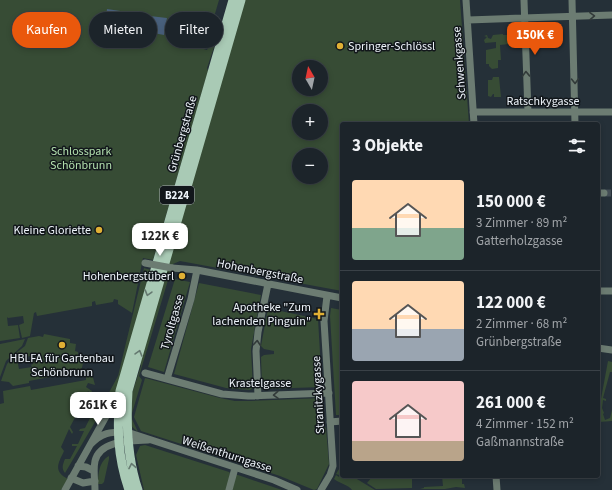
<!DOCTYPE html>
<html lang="de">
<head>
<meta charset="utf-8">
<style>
	body { margin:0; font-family:"Source Sans 3",sans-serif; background:#252c32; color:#f1f3f6; height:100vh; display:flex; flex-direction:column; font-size:15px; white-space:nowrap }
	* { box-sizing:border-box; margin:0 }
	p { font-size:13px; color:#a0a4a8 }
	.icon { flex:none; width:22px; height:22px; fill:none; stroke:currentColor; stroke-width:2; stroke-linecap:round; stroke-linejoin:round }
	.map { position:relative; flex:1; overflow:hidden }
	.side { position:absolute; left:340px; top:122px; width:260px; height:356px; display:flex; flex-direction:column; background:#1c242a; border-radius:4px; box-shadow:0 2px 6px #0003,0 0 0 1px #3a4147 }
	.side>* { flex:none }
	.top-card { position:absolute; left:12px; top:12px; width:268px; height:36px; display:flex; gap:8px }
	.needle { width:26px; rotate:351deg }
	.buttons { position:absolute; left:292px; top:60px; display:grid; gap:8px }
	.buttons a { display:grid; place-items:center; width:36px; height:36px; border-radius:50%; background:#1c242a; box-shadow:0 2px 6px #0003,0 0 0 1px #3a4147; font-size:20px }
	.price { position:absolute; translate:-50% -34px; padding:0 9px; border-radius:8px; background:#fff; color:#222; font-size:13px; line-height:26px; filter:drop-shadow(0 1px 2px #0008) }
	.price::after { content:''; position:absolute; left:50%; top:24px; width:12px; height:9px; margin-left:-6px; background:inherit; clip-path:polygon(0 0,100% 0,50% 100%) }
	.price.current { background:#ea580c; color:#fff }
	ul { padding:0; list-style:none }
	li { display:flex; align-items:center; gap:12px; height:100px; padding:0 12px }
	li+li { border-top:1px solid #3a4147 }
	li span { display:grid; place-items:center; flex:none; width:112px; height:80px; border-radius:4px; color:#555 }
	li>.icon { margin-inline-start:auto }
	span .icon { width:48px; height:48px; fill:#fffc; stroke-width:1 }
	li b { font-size:17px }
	h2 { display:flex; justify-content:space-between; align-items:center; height:48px; padding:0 12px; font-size:17px }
	.chip { padding:0 14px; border-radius:18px; background:#1c242a; box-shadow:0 2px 6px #0003,0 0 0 1px #3a4147; font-size:14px; line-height:36px }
	.chip.current { background:#ea580c; color:#fff }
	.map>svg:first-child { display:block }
	.green { fill:#374c35; fill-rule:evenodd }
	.water { fill:#49617d }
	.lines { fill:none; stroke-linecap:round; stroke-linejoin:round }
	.minor-tunnel { stroke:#434d55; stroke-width:7; stroke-dasharray:7 3.5; stroke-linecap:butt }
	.minor { stroke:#6c7c72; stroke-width:7 }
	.major { stroke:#a9cab5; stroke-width:9 }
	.minor-bridge { stroke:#6c7c72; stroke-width:7 }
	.oneway { stroke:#323a39 }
	.oneway2 { stroke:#657970 }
	.poi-dot { fill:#e0b034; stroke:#12171b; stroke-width:1.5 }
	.labels { text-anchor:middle; stroke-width:3; stroke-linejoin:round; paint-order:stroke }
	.shield { fill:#12171b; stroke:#acb2b7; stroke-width:1 }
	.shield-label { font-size:11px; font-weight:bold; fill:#eef4fa }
	.poi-label { font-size:12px; fill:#eef4fa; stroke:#12171b; text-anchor:end }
	.street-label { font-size:12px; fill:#eef4fa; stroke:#12171b }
	.park-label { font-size:12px; fill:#b3e0ae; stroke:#12171b }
</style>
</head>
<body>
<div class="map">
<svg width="612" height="490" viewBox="0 0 612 490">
	<rect width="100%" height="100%" fill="#253038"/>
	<path class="green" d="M0 0H219L214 17 202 14 193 46 207 50 210 43 215 44 207 68 208 71 153 260 143 258 132 313 118 304V300L114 299 113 302 96 305 95 301 92 302V306L37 316 36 312 34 313 30 336 22 338 19 325 24 323 23 316 8 318 7 317 8 326 18 325 20 338 0 341Z
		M244 0H460L469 124H342V291L180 261 173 264 170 273 171 274 169 277 139 376 142 380 132 413V419L138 432 131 426 132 393 141 366 140 363ZM299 67H321V89H299ZM299 111H321V133H299ZM299 155H321V177H299Z
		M503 34V35H509V44L500 45 501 60H498V68L492 69 489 66V64H486V50L496 48V42L485 43 484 40 487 37 484 36 487 35 488 38 491 39 493 35Z
		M493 77H499L501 97H494V94H493L491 97 488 96V80H492Z
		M144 268 151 270 118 386 114 396 99 423 108 405 106 398 118 376Z
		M175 279 190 282 164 372 148 367Z
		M199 283 261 295 251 349 253 388 250 390 226 388 174 374Z
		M268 308 274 309V313H276V310L318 319 322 387 264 389 262 387 261 357 264 355 274 354V351L264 349 261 346Z
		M331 308 342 310V415H336L330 316Z
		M44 334 70 339V343L76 344 75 351 78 352V355H81V359L84 360 81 371 29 381V383L13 386 9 382 1 381 7 364 16 354 20 358 17 359 19 369 32 367 31 365 33 364 31 356 20 358 16 353 25 346 28 338 39 336 43 337Z
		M25 339 22 346 6 361 0 377V344Z
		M608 361 612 362V372H610L603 398 606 399V401L603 400 602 408 604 413 603 414 605 420 610 418 612 410V421L599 422V435H601V438H598V415Z
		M92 374 95 385 88 383 86 387 92 391 91 394 88 391 80 407 82 412 81 414 79 410 70 427 73 432 72 434 69 429 61 447 64 451C58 464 53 471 68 479L61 490H0V404L4 403 3 391 30 386 31 390 86 380V376Z
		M145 378 220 398 235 401H251L322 398 324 427 326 428 329 464 317 489 314 490 280 476 141 431 134 417Z
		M98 393 105 405 65 473C61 468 63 464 65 459H70L77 446H72V444H78L84 431H79L80 429 85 428 91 416H86L87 414 93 413 97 403H92Z
		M145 445 229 472 230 473 227 490H144L136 455 140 446Z
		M109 456V459L104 482 102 484H98C98 475 99 461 109 456Z
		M339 469 342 470V476H352L375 490H352C349 485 339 483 334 479L336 475 339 477V475L336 474Z
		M236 475H238L282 490H232Z
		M374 476H379V477L412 476V488L376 489 367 483 372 477Z
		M442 476H451L452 478H459V476H462V484H464L465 488 456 487 445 489H420L424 488V487L443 486Z"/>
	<path class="water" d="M107 9 147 15 144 32 105 26Z
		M150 16 167 18 164 35 148 32Z"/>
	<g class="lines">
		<path class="minor-tunnel" d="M604 193H612"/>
		<path class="minor" d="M466 0 474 124
			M524 0 528 112
			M572 0 575 124
			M468 20 612 15
			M473 112H612
			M598 193H604
			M172 268 197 270 342 298
			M598 291H612
			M598 348 612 350
			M145 373 222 394 248 396 329 393
			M167 379 191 299 197 270
			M258 396 256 351 258 332 268 284
			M330 422 342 421
			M90 445C102 432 110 432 127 432L274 480 297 490
			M78 466 86 467 94 471
			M496 476 497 490
			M71 478 83 483 95 481
			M65 490 119 393
			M95 490C95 481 93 470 95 461 100 440 131 441 148 440
			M229 490 235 468
			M321 490 330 475 333 466 324 321 327 296"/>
		<path class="major" d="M129 490C117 455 117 427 120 391L233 0
			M138 490C127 458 126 424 128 391L241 0"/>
		<path class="minor-bridge" d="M145 263 172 268"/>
	</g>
	<defs><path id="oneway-chevron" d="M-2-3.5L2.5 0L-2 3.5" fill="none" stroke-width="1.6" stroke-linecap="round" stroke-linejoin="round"/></defs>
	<g class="oneway">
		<use href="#oneway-chevron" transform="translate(592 16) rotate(-2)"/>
		<use href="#oneway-chevron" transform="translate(526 74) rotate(-92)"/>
		<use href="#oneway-chevron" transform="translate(575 81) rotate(89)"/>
		<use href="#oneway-chevron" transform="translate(257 343) rotate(-85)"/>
		<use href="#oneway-chevron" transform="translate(276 395) rotate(177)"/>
	</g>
	<g class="oneway2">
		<use href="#oneway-chevron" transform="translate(148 293) rotate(106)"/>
		<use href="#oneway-chevron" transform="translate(139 353) rotate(-74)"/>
		<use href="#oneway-chevron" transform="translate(132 466) rotate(-101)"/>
	</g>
	<g class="poi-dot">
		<circle cx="340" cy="46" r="4"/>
		<circle cx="99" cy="230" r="4"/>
		<circle cx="182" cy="276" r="4"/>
		<path d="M317 308h4v4h4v4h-4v4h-4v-4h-4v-4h4z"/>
		<circle cx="62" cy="345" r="4"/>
	</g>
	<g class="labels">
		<rect class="shield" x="160" y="186" width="34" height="18" rx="3"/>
		<g class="shield-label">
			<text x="177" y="199">B224</text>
		</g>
		<g class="poi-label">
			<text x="348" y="50" text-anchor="start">Springer-Schlössl</text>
			<text x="91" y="234">Kleine Gloriette</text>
			<text x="174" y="280">Hohenbergstüberl</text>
			<text x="311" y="311">Apotheke "Zum<tspan x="311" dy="14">lachenden Pinguin"</tspan></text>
			<text x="62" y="362" text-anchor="middle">HBLFA für Gartenbau<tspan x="62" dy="14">Schönbrunn</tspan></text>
		</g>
		<g class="street-label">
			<text transform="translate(459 63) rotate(-94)" y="4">Schwenkgasse</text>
			<text x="543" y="105">Ratschkygasse</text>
			<text transform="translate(182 134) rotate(-74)" y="4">Grünbergstraße</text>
			<text transform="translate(260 271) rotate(11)" y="4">Hohenbergstraße</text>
			<text transform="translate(172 322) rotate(-74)" y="4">Tyroltgasse</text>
			<text x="260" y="387">Krastelgasse</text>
			<text transform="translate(318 395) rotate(-93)" y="4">Stranitzkygasse</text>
			<text transform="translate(227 454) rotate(18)" y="4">Weißenthurngasse</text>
		</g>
		<g class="park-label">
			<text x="81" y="155">Schlosspark<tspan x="81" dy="14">Schönbrunn</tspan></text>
		</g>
	</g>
</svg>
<div class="buttons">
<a><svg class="needle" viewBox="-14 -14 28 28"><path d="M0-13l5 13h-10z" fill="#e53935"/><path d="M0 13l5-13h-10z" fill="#a0a4a8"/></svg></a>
<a>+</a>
<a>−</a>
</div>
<b class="price current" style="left:535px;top:56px">150K €</b>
<b class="price" style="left:160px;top:257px">122K €</b>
<b class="price" style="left:98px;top:426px">261K €</b>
<div class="top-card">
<a class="chip current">Kaufen</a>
<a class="chip">Mieten</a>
<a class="chip">Filter</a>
</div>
<section class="side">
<h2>3 Objekte<svg class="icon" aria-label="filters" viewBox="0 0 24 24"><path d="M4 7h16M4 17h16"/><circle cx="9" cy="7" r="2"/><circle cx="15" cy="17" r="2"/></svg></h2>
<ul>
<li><span style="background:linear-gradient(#ffd9b3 60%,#7fa58c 0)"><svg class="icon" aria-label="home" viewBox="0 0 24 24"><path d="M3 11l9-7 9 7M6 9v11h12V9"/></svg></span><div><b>150 000 €</b><p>3 Zimmer · 89 m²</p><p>Gatterholzgasse</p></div></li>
<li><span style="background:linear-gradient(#ffd9b3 60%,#9aa5b1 0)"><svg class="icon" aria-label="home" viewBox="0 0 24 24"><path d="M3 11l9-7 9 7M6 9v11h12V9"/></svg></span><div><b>122 000 €</b><p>2 Zimmer · 68 m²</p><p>Grünbergstraße</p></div></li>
<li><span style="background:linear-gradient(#f6c9c9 75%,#b9a48a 0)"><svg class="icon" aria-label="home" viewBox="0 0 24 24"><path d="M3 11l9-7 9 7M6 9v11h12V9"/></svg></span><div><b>261 000 €</b><p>4 Zimmer · 152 m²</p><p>Gaßmannstraße</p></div></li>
</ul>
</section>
</div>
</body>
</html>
